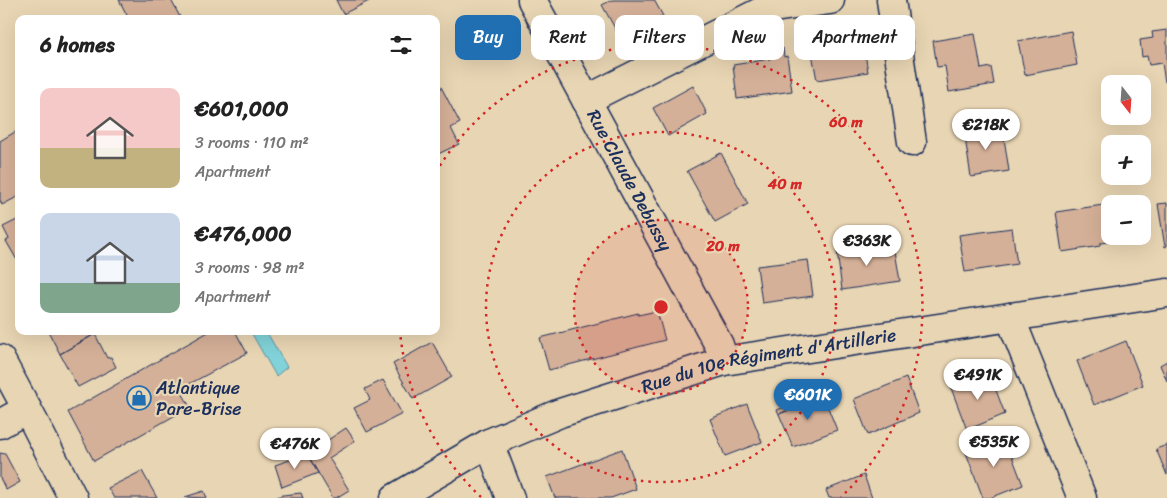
<!DOCTYPE html>
<html lang="en">
<head>
<meta charset="utf-8">
<style>
	body { margin:0; font-family:Sriracha,sans-serif; background:#f6f6f6; color:#222; height:100vh; display:flex; flex-direction:column; font-size:19px; white-space:nowrap }
	* { box-sizing:border-box; margin:0 }
	p { font-size:16px; color:#767676 }
	.icon { flex:none; width:28px; height:28px; fill:none; stroke:currentColor; stroke-width:2; stroke-linecap:round; stroke-linejoin:round }
	.map { position:relative; flex:1; overflow:hidden }
	.side { position:absolute; left:15px; top:15px; width:425px; height:320px; display:flex; flex-direction:column; background:#fff; border-radius:10px; box-shadow:0 5px 20px #0002 }
	.side>* { flex:none }
	.top-card { position:absolute; left:455px; top:15px; width:475px; height:45px; display:flex; gap:10px }
	.needle { width:32px; rotate:163deg }
	.fabs { position:absolute; left:1101px; top:75px; display:grid; gap:10px }
	.fabs a { display:grid; place-items:center; width:50px; height:50px; border-radius:10px; background:#fff; box-shadow:0 5px 20px #0002; font-size:25px }
	.price { position:absolute; translate:-50% -42px; padding:0 11px; border-radius:18px; background:#fff; color:#222; font-size:16px; line-height:32px; filter:drop-shadow(0 1px 2px #0008) }
	.price::after { content:''; position:absolute; left:50%; top:30px; width:15px; height:11px; margin-left:-8px; background:inherit; clip-path:polygon(0 0,100% 0,50% 100%) }
	.price.on { background:#1f6fb2; color:#fff }
	ul { padding:0; list-style:none }
	li { display:flex; align-items:center; gap:15px; height:125px; padding:0 25px }
	li span { display:grid; place-items:center; flex:none; width:140px; height:100px; border-radius:10px; color:#555 }
	li>.icon { margin-inline-start:auto }
	span .icon { width:60px; height:60px; fill:#fffc; stroke-width:1 }
	li b { font-size:21px }
	h2 { display:flex; justify-content:space-between; align-items:center; height:60px; padding:0 25px; font-size:21px }
	.pill { padding:0 18px; border-radius:10px; background:#fff; box-shadow:0 5px 20px #0002; font-size:18px; line-height:45px }
	.pill.on { background:#1f6fb2; color:#fff }
	.map>svg:first-child { display:block }
	.water { fill:#81d3d9; stroke:#5891a8 }
	.building { fill:#d5b098; stroke:#1b2f5e }
	.lines { fill:none; stroke-linecap:round; stroke-linejoin:round }
	.street-casing { stroke:#1b2f5e; stroke-width:31 }
	.secondary-casing { stroke:#1b2f5e; stroke-width:31 }
	.street { stroke:#e8d5b3; stroke-width:28 }
	.secondary { stroke:#e8d5b3; stroke-width:28 }
	.ring { fill:none; stroke:#d62828; stroke-width:2.5; stroke-dasharray:2.5 5 }
	.labels { text-anchor:middle; stroke-width:4.5; stroke-linejoin:round; paint-order:stroke }
	.street-label { font-size:18px; fill:#1b2f5e; stroke:#e8d5b3 }
	.poi-label { font-size:18px; fill:#1b2f5e; stroke:#e8d5b3; text-anchor:start }
	.centre { fill:#d62828; stroke:#e8d5b3; stroke-width:2.5 }
	.ring-label { font-size:15px; text-anchor:middle; font-weight:bold; fill:#d62828; stroke:#e8d5b3; stroke-width:4.5; stroke-linejoin:round; paint-order:stroke }
</style>
</head>
<body>
<div class="map">
<svg width="1167" height="498" viewBox="0 0 1167 498">
	<rect width="100%" height="100%" fill="#e8d5b3"/>
	<filter id="ink" filterUnits="userSpaceOnUse"><feTurbulence type="fractalNoise" baseFrequency=".02" numOctaves="2"/><feDisplacementMap in="SourceGraphic" scale="10" xChannelSelector="R" yChannelSelector="G"/><feConvolveMatrix kernelMatrix="1 2 1 2 8 2 1 2 1" color-interpolation-filters="sRGB"/></filter>
	<g filter="url(#ink)">
		<path class="water" d="M258 331H266L287 367 276 376 252 334Z"/>
		<path class="building" d="M119 0H171L181 19H129Z
			M336 0H371L343 14Z
			M612 0H654L663 16 621 39 602 5Z
			M1167 30V82H1165L1162 63 1149 65 1147 56 1142 57 1140 40 1153 38 1152 32Z
			M1071 31 1077 65 1025 75 1018 41Z
			M975 34 981 69 991 67 994 84 949 92 945 66 937 67 933 41Z
			M862 35 868 72 817 80 810 43Z
			M783 48 784 57 787 56 792 91 737 99 733 65 770 59 768 50Z
			M440 85 460 123 451 128 459 144 436 155V87Z
			M693 86 707 114 668 136 653 108Z
			M1002 125 1009 171 971 177 964 131Z
			M15 132 19 139V196L2 205 0 200V141Z
			M721 153 748 204 715 222 687 171Z
			M1167 203V246L1165 247 1158 204Z
			M1110 204V236H1118L1119 241 1100 243V246L1062 252 1056 212Z
			M19 219V259L17 260 6 241 9 239 3 227Z
			M1012 228 1017 264 965 272 959 235Z
			M879 243 881 253 895 251 900 281 842 290 837 251Z
			M808 260 813 296 762 303 757 266Z
			M657 311 665 340 549 370 540 338 638 313V315Z
			M48 331H100L60 354Z
			M210 331H235L247 353 180 389 190 407 94 461 68 412Z
			M95 334 107 358 111 357 116 367 78 387 60 354Z
			M1126 341 1143 385 1094 405 1077 361Z
			M432 342 452 377 413 399 393 364Z
			M1167 361V381L1160 365Z
			M989 372 1005 414 967 430 951 388Z
			M906 378 919 413 868 435 854 399Z
			M383 380 402 414 367 432 354 408 370 400 365 389Z
			M821 392 822 393 795 404 797 407 779 414 777 410Z
			M822 393 837 430 793 447 779 414 797 407 795 404Z
			M747 404 762 442 725 456 710 419Z
			M346 428 355 441 329 458 349 490 336 498H333L307 454Z
			M1004 435 1023 485 990 498H983L965 450Z
			M1167 445V475L1156 449Z
			M622 449 636 489 611 498H555L547 477Z
			M0 453 5 454 20 482 6 490 0 478Z
			M307 454 318 473 282 487 275 465Z
			M142 471 157 498H114L108 488Z
			M864 475 872 498H829L826 490Z
			M204 491 207 498 185 497Z
			M301 493 303 498H274L283 495Z"/>
		<g class="lines">
			<g class="street-casing">
				<g id="street">
					<path id="s1" d="M532 0 719 345 724 361"/>
					<path d="M891 0 912 142"/>
					<path d="M586 100 766 9 830 0"/>
					<path d="M1010 317 1082 498"/>
					<path d="M0 424 27 409"/>
					<path d="M489 443 510 498"/>
					<path id="s2" d="M395 498 489 443 560 413 724 361 1167 293"/>
				</g>
			</g>
			<g class="secondary-casing">
				<path id="secondary" d="M0 359 34 422 73 498"/>
			</g>
			<use href="#street" class="street"/>
			<use href="#secondary" class="secondary"/>
		</g>
	</g>
	<circle cx="661" cy="307" r="87" fill="#d62828" fill-opacity=".12"/>
	<g class="ring">
		<circle cx="661" cy="307" r="87"/>
		<circle cx="661" cy="307" r="175"/>
		<path d="M481 497A262 262 0 0 1 400 332M436 172A262 262 0 1 1 841 497"/>
	</g>
	<defs>
		<g id="shop-ring" transform="scale(1.25)"><circle r="9.5" fill="#e8d5b3" stroke="#1f6fb2" stroke-width="1.5"/><path d="M-5-2.5h2.3a2.7 3.5 0 0 1 5.4 0H5L5.5 6h-11ZM-1.5-2.5h3a1.5 2.3 0 0 0-3 0Z" fill="#1f6fb2"/></g>
	</defs>
	<g fill-rule="evenodd">
		<use href="#shop-ring" x="139" y="398"/>
	</g>
	<g class="labels">
		<g class="street-label">
			<text dy="6" stroke="none"><textPath href="#s1" startOffset="205">Rue Claude Debussy</textPath></text>
			<text dy="6" stroke="none"><textPath href="#s2" startOffset="402">Rue du 10e Régiment d'Artillerie</textPath></text>
		</g>
		<g class="poi-label">
			<text x="156" y="394">Atlantique<tspan x="156" dy="21">Pare-Brise</tspan></text>
		</g>
	</g>
	<circle cx="661" cy="307" r="8" class="centre"/>
	<g class="ring-label">
		<text x="846" y="127">60 m</text>
		<text x="785" y="189">40 m</text>
		<text x="723" y="251">20 m</text>
	</g>
</svg>
<div class="fabs">
<a><svg class="needle" viewBox="-14 -14 28 28"><path d="M0-13l5 13h-10z" fill="#e53935"/><path d="M0 13l5-13h-10z" fill="#767676"/></svg></a>
<a>+</a>
<a>−</a>
</div>
<b class="price" style="left:986px;top:151px">€218K</b>
<b class="price" style="left:867px;top:267px">€363K</b>
<b class="price" style="left:978px;top:401px">€491K</b>
<b class="price on" style="left:808px;top:421px">€601K</b>
<b class="price" style="left:994px;top:468px">€535K</b>
<b class="price" style="left:295px;top:470px">€476K</b>
<div class="top-card">
<a class="pill on">Buy</a>
<a class="pill">Rent</a>
<a class="pill">Filters</a>
<a class="pill">New</a>
<a class="pill">Apartment</a>
</div>
<section class="side">
<h2>6 homes<svg class="icon" aria-label="filters" viewBox="0 0 24 24"><path d="M4 7h16M4 17h16"/><circle cx="9" cy="7" r="2"/><circle cx="15" cy="17" r="2"/></svg></h2>
<ul>
<li><span style="background:linear-gradient(#f6c9c9 60%,#c2b280 0)"><svg class="icon" aria-label="home" viewBox="0 0 24 24"><path d="M3 11l9-7 9 7M6 9v11h12V9"/></svg></span><div><b>€601,000</b><p>3 rooms · 110 m²</p><p>Apartment</p></div></li>
<li><span style="background:linear-gradient(#c9d6e8 70%,#7fa58c 0)"><svg class="icon" aria-label="home" viewBox="0 0 24 24"><path d="M3 11l9-7 9 7M6 9v11h12V9"/></svg></span><div><b>€476,000</b><p>3 rooms · 98 m²</p><p>Apartment</p></div></li>
</ul>
</section>
</div>
</body>
</html>
